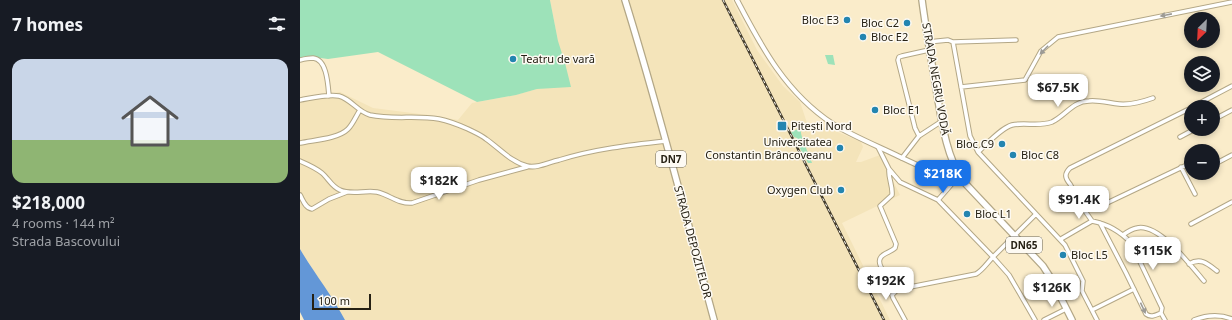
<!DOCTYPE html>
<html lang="en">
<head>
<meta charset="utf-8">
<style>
	body { margin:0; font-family:"Noto Sans",sans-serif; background:#242831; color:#f1f3f6; height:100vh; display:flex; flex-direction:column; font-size:15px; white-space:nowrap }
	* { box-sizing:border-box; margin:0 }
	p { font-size:13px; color:#9ea1a6 }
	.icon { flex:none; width:22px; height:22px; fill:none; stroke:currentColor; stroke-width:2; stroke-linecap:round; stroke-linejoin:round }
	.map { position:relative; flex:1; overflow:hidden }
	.side { display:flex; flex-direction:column; background:#171b24; width:300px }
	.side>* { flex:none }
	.needle { width:26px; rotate:204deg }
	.buttons { position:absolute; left:884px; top:12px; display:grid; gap:8px }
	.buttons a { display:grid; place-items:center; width:36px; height:36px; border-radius:50%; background:#171b24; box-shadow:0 2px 6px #0003; font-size:20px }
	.scale { position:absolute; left:12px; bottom:10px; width:59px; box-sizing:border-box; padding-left:4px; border:2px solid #262114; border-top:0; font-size:11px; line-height:14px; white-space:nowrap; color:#262114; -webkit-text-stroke:3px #fdfaf3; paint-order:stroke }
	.price { position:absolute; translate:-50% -34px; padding:0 9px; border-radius:8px; background:#fff; color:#222; font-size:13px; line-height:26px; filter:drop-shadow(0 1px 2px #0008) }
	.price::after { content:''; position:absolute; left:50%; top:24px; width:12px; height:9px; margin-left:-6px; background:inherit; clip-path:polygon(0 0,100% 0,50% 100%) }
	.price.on { background:#1a73e8; color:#fff }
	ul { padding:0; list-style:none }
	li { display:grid; align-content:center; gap:8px; height:212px; padding:0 12px }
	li+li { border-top:1px solid #363941 }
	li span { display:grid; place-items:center; height:124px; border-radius:12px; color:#555 }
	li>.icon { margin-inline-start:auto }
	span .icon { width:72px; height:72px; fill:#fffc; stroke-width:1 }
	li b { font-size:17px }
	h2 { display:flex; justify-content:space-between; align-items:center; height:48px; padding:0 12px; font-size:17px }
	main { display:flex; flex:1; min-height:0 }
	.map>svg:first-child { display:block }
	.built { fill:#f4e4ba }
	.green { fill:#9de2b9 }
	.water { fill:#6397d7 }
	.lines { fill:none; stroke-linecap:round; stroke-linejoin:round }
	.minor-casing { stroke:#b3a786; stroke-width:5.5 }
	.tertiary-casing { stroke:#b3a786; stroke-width:6 }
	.primary-casing { stroke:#b3a786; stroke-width:8 }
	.minor { stroke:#fff; stroke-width:3.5 }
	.tertiary { stroke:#fff; stroke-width:4 }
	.primary { stroke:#fff; stroke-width:5.5 }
	.rail-casing { stroke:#433c2d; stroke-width:2.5 }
	.rail { stroke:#fdfaf3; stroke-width:1; stroke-dasharray:3; stroke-linecap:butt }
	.oneway { fill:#9d9b95 }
	.poi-dot { fill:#2385b0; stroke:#fdfaf3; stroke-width:1.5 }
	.labels { text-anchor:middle; stroke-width:3; stroke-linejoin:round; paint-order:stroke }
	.shield { fill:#fdfaf3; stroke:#666257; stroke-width:1 }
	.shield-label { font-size:10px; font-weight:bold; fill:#262114 }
	.poi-label { font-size:11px; fill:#262114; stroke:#fdfaf3; text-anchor:start }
	.street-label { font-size:11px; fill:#262114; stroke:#fdfaf3 }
</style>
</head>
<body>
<main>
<section class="side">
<h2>7 homes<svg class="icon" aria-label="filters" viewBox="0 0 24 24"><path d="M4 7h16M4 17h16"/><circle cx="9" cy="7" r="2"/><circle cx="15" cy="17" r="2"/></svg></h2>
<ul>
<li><span style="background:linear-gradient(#c9d6e8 65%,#8fb573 0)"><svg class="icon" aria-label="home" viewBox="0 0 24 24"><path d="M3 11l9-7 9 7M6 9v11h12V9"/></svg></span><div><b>$218,000</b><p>4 rooms · 144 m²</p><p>Strada Bascovului</p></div></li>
</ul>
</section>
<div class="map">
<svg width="932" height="320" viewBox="0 0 932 320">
	<rect width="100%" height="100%" fill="#faecca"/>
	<path class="built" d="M250 0H432L457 50 483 86 500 102 511 135 526 127 561 142 563 147 556 162H561L580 155 600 195 542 223 590 320H45L0 249V98L40 92 73 108 128 115 158 120 172 103 215 95 237 89 252 87 258 41Z"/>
	<path class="green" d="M0 0H250L258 41 265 63 271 87 237 89 216 95 177 102 78 52 28 59 13 57 0 58Z
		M525 55H533L535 65 528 64Z
		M507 125 508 128 501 131C500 136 510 156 512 163H508L496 141 497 138 494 137 491 132Z"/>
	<path class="water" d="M0 249C14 273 32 295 45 320H4L0 312Z"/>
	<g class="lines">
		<g class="minor-casing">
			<path id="minor" d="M628 42 648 40 653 42 670 136 678 152 692 167 765 245 783 281 782 291 797 320
				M653 42 716 40
				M0 60C4 59 9 58 13 58 27 59 28 85 29 96
				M661 87 725 80 741 51 758 37 932 2
				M0 100C12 98 27 94 39 96 51 99 58 112 70 115 93 120 116 115 139 119 149 121 159 125 168 129 174 132 181 135 186 139 199 148 211 162 227 166 237 169 249 162 259 160 294 149 330 145 366 141
				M892 107 932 86
				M891 108 770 168C764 174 765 178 770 184 772 188 774 192 778 194 785 199 799 204 807 203L891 163
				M913 120 932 110
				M619 136 615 128 598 60 599 57 602 56 629 50
				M880 137 895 129
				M0 143C13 140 38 139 48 129 53 124 56 116 60 110
				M578 147 589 169 600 182 638 200 693 257 709 275 735 320
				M678 152C687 144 701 128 712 125 725 122 739 127 752 122 765 116 773 101 789 101 799 100 809 103 819 104 831 105 842 102 853 98
				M602 158 619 136 642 121
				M0 161C7 164 16 168 22 173 28 178 32 187 40 190 51 195 65 190 77 192 90 195 98 204 112 203L179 180 227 167
				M913 165 932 155
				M881 167 895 194
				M589 169C588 178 593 186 592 195L580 206 596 244 595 248C591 252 584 253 581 257 574 265 594 285 600 289
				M776 194 775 196 776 198 792 221
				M0 195C3 200 5 208 12 209L29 199 47 192
				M638 200 651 185 654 179
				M800 223 826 273 846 314C851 318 856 315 861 313
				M891 224 932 202
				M823 235C827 232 832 229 837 228 859 223 891 266 904 281
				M761 239 792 221C807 224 821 232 831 243L862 308 861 313 865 320
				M889 264C901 257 908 264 917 271
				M792 310 834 289
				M605 320 593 298 592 295 596 291 600 289 676 274C683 270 687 263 693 257L736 214
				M744 320 766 309
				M894 320C907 315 919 314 932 319"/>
		</g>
		<g class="tertiary-casing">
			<path id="tertiary" d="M437 0C462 48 486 93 533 124 553 136 575 145 596 155 615 164 641 177 662 180
				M647 177 650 174 655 167"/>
		</g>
		<g class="primary-casing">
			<path id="primary" d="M325 0C358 106 385 213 414 320
				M622 0C626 31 632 63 637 94 642 123 646 154 662 180L743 266 752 280 772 320"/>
		</g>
		<use href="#minor" class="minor"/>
		<use href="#tertiary" class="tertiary"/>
		<use href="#primary" class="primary"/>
		<g class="rail-casing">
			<path id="rail" d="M423 0 584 320"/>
		</g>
		<use href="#rail" class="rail"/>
	</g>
	<defs><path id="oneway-solid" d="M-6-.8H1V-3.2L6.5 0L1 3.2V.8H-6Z"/></defs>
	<g class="oneway">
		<use href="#oneway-solid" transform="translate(866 15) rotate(169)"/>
		<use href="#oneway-solid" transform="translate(744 50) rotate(134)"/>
		<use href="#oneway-solid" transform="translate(843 308) rotate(65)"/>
	</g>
	<g class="poi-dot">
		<circle cx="547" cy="20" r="4"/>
		<circle cx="607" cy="23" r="4"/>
		<circle cx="563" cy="37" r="4"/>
		<circle cx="213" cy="59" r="4"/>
		<circle cx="575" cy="110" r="4"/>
		<rect x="477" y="121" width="10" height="10" rx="2"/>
		<circle cx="702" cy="144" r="4"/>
		<circle cx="540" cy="148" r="4"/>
		<circle cx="713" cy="155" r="4"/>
		<circle cx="541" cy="190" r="4"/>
		<circle cx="667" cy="214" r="4"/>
		<circle cx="763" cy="255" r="4"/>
	</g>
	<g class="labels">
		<g class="shield">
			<rect x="356" y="151" width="30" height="16" rx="3"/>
			<rect x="706" y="237" width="36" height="16" rx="3"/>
		</g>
		<g class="shield-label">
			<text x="371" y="163">DN7</text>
			<text x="724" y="249">DN65</text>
		</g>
		<g class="poi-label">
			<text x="539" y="24" text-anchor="end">Bloc E3</text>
			<text x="599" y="27" text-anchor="end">Bloc C2</text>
			<text x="571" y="41">Bloc E2</text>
			<text x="221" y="63">Teatru de vară</text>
			<text x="583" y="114">Bloc E1</text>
			<text x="491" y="130">Pitești Nord</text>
			<text x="532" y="146" text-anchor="end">Universitatea<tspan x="532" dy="13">Constantin Brâncoveanu</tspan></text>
			<text x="694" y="148" text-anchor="end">Bloc C9</text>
			<text x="721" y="159">Bloc C8</text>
			<text x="533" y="194" text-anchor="end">Oxygen Club</text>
			<text x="675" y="218">Bloc L1</text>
			<text x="771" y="259">Bloc L5</text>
		</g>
		<g class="street-label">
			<text transform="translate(636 79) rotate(80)" y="4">STRADA NEGRU VODĂ</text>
			<text transform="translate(393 242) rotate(75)" y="4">STRADA DEPOZITELOR</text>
		</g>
	</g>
</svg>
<div class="buttons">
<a><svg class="needle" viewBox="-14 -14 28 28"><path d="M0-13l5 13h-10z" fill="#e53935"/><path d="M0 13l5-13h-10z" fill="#9ea1a6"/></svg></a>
<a><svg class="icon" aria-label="layers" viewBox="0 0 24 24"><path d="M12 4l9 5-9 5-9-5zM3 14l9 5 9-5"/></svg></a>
<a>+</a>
<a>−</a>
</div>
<div class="scale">100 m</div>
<b class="price" style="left:758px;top:108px">$67.5K</b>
<b class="price on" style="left:643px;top:194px">$218K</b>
<b class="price" style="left:139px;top:201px">$182K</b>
<b class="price" style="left:779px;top:220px">$91.4K</b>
<b class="price" style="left:853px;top:271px">$115K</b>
<b class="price" style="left:586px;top:301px">$192K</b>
<b class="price" style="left:752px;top:308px">$126K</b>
</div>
</main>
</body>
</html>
